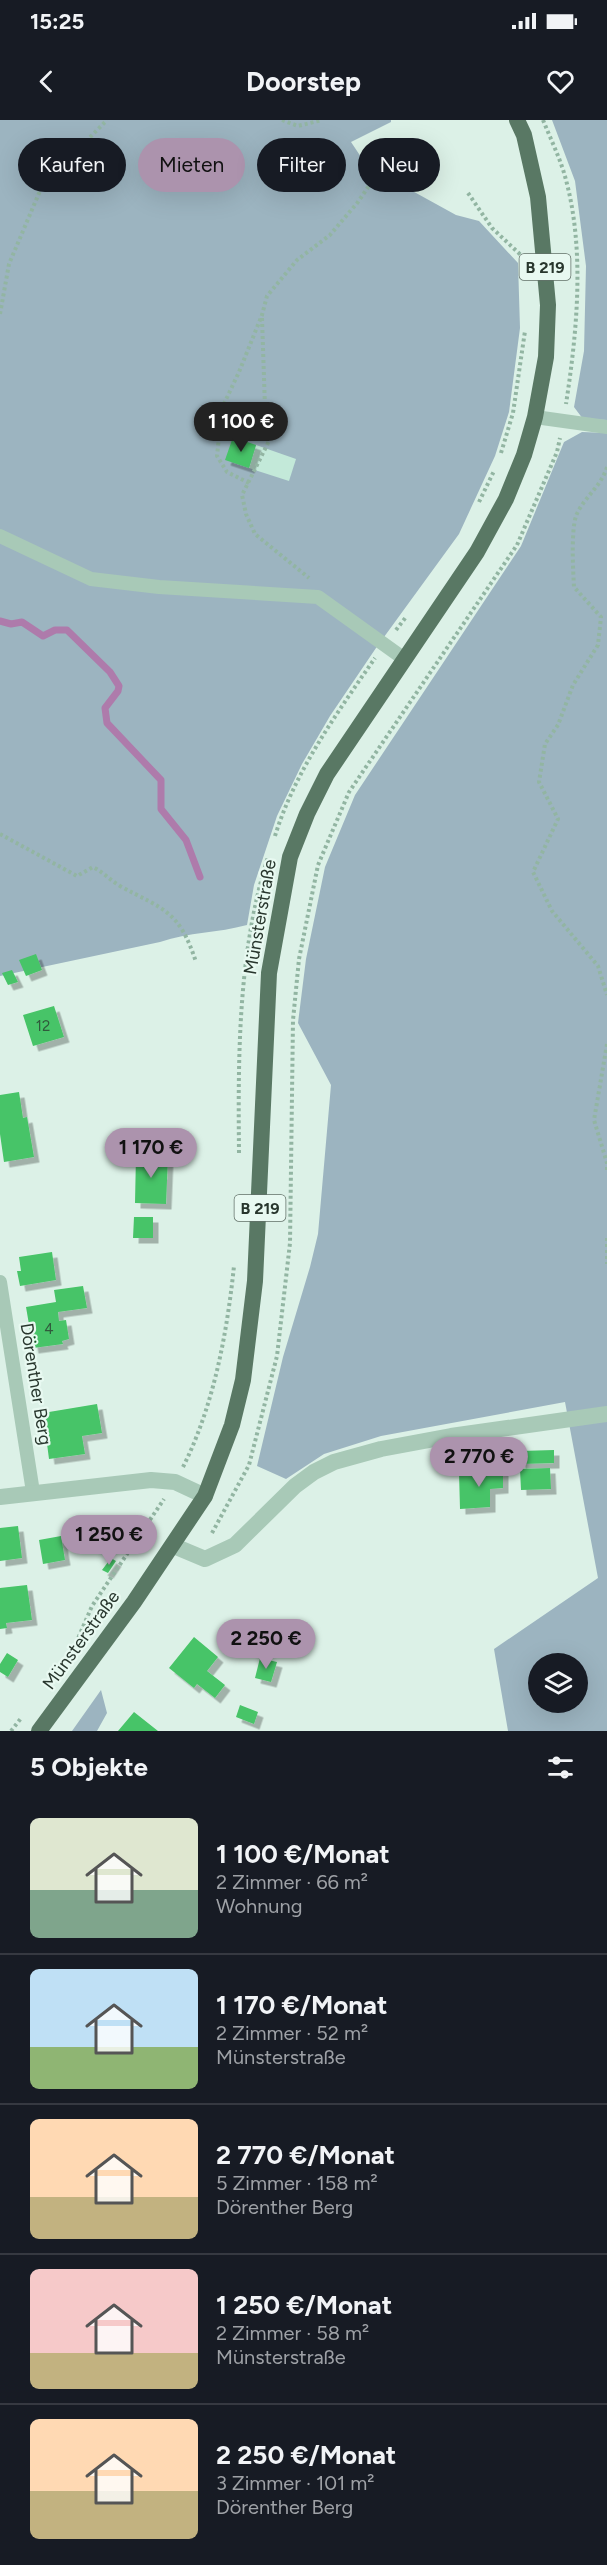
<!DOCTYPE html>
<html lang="de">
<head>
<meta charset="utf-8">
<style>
	body { margin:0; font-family:Figtree,sans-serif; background:#242831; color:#f1f3f6; height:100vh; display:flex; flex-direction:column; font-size:22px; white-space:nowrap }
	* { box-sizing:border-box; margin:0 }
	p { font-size:20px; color:#9ea1a6 }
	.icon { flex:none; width:33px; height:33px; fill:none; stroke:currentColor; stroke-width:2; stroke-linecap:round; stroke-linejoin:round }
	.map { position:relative; height:1611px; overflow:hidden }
	.side { display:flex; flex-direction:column; background:#171b24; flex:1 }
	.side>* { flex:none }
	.guide { position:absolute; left:18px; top:18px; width:572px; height:54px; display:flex; gap:12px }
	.controls { position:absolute; left:528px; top:1533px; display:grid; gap:12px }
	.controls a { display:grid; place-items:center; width:60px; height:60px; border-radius:50%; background:#171b24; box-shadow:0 6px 24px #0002; font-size:30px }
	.price { position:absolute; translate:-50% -51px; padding:0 14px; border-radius:21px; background:#ac93ad; color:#111; font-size:20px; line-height:39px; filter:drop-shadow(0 2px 3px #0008) }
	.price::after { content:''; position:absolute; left:50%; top:36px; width:18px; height:14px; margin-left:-9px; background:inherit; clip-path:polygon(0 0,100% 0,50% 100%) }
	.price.on { background:#222; color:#fff }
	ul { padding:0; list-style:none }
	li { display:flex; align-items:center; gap:18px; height:150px; padding:0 30px }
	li+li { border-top:2px solid #363941 }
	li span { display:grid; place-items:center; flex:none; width:168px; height:120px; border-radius:9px; color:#555 }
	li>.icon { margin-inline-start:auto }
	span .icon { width:72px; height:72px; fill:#fffc; stroke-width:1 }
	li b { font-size:26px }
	h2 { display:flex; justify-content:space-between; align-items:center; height:72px; padding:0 30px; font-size:26px }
	.chip { padding:0 21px; border-radius:27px; background:#171b24; box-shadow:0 6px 24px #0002; font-size:21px; line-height:54px }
	.chip.on { background:#ac93ad; color:#111 }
	.status { display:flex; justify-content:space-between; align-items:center; height:42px; padding:0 30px; background:#171b24; direction:ltr }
	.status svg { height:16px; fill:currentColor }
	header { display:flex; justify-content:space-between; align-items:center; height:78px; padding:0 30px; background:#171b24; font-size:27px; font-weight:700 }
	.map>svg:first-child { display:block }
	.green { fill:#9cb4c0; fill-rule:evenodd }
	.plaza { fill:#c3e9d9 }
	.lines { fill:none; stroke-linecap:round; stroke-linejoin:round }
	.stream { stroke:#ae7bab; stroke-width:7 }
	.building { fill:#47c467; filter:url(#shadow) }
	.path { stroke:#92b5a2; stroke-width:4; stroke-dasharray:3 3; stroke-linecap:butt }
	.service { stroke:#a8c9b7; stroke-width:14 }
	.minor { stroke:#a8c9b7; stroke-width:16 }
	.primary { stroke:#597864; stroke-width:16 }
	.labels { text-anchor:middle; stroke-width:4.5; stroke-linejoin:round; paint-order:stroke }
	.number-label { font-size:15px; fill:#305a3c }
	.shield { fill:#e8f9f1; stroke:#627068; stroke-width:1.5 }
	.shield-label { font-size:16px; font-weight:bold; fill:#28362d }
	.street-label { font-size:18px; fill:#28362d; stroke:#e8f9f1 }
</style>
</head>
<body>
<div class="status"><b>15:25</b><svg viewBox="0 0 49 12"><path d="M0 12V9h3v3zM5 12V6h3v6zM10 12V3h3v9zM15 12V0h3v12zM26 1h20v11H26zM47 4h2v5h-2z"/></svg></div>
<header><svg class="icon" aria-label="back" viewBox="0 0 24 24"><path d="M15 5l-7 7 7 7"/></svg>Doorstep<svg class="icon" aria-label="heart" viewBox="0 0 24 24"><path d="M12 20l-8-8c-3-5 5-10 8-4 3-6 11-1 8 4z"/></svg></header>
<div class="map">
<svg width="607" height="1611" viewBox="0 0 607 1611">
	<defs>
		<filter id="shadow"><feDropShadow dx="5.5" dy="5.5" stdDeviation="0" flood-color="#0004"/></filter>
	</defs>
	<rect width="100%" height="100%" fill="#dcf1e7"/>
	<path class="green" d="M0 0H391V2L351 22 367 46 456 95 479 101 518 143 520 208 509 292 495 336 459 414 376 528 330 596 302 644 277 696 254 765 247 805C218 813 189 812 160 822L0 856Z
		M552 0H607V300L583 299 574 287 584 231 586 146 575 61Z
		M582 312 607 313V1611H508L494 1529 598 1458 565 1282 381 1316 324 1334 286 1359 257 1346 283 1237 310 1147 318 1114 331 965 298 903 306 839 325 747 355 675 521 426 564 322ZM538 1544H578V1582H538Z
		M101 1570 107 1593 97 1611H72Z"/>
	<path class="plaza" d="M256 325 296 339 289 361 249 348Z"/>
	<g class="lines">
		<path class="stream" d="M0 501 11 504 22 502 43 516 55 510H67L110 552 119 566 118 571 105 588 107 603 161 660V689L186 720 200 757"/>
	</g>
	<path class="building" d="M233 317 256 325 249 348 225 340Z
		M36 834 42 850 26 856 19 840Z
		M12 850 18 862 8 865 2 853Z
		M54 886 64 917 33 926 23 895Z
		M19 972 23 998 27 997 34 1037 4 1042 0 1014V975Z
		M136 1035 168 1036 166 1084 135 1083Z
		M134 1097H153V1118H133Z
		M52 1132 56 1160 20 1166 17 1151H21L19 1137Z
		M83 1166 87 1188 58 1192 59 1201 66 1200 69 1219 62 1221 63 1224 33 1228 26 1187 56 1182 54 1170Z
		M97 1284 102 1313 82 1316 85 1334 49 1339 43 1293Z
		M554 1330V1343L520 1344V1331Z
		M550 1348 551 1369 521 1370 520 1349Z
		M503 1350V1368L490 1369V1387L460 1389 459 1352Z
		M18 1406 22 1438 0 1441V1408Z
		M61 1416 65 1440 43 1444 39 1420Z
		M111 1438 116 1441 108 1453 102 1450Z
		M27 1465 32 1500 6 1503 7 1508 0 1509V1468Z
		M194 1517 218 1537 207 1551 225 1565 215 1578 197 1564 194 1568 169 1548Z
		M7 1533 18 1540 8 1557 0 1552V1544Z
		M260 1538 277 1542 271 1562 255 1558Z
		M240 1585 258 1592 254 1604 236 1597Z
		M134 1592 158 1611H118Z"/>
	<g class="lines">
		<path class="path" d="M282 0 298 6 322 0
			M543 0C551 20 561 40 566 60 585 131 577 212 566 284
			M468 73 492 108 524 138
			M0 194 9 144 42 66 107 0
			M262 198 265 288 272 315 242 375 246 394 255 414 309 458
			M501 333 513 293 525 211
			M607 347C601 367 583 378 576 396 571 411 573 450 574 467L601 497 598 525 573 565 558 605 545 624 539 662 558 699 533 752 552 791 598 846 607 875
			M249 363 227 352 217 336 222 288 239 252 262 195 267 176 297 140 330 115 358 82 389 36
			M479 382 494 351
			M396 510 406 497
			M0 714 77 756 93 747C103 752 110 760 120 766 164 790 179 790 196 842
			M275 716C295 651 337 593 375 538
			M607 924 594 1000 607 1043V1052
			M239 1033C238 935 238 832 268 737
			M607 1118V1144
			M183 1347C214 1285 227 1213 234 1146
			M212 1413 249 1345 277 1236 290 1123 293 900 299 839 318 745 349 672 517 425 557 332 560 318
			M76 1523 92 1486 164 1379
			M11 1611 22 1597"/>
		<path class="service" d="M535 297 607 307
			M0 416 91 459 159 467 318 477 403 538
			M0 1162 33 1372"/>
		<path class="minor" d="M0 1377 151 1360 175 1362 205 1376
			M174 1426 205 1439 235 1425 295 1366 314 1352 334 1342 381 1329 451 1316 607 1294"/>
		<path class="primary" d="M39 1611 134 1482 205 1376 232 1305 243 1260 255 1161 269 853 290 737 307 694 327 654 477 432 506 379 524 335 535 297 546 237 548 185 538 77 524 15 517 0"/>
	</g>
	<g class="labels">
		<g class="number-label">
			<text x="43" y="911">12</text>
			<text x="49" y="1214">4</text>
		</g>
		<g class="shield">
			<rect x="519.5" y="134" width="51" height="26" rx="4.5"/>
			<rect x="234.5" y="1075" width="51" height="26" rx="4.5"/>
		</g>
		<g class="shield-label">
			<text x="545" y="153">B 219</text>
			<text x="260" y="1094">B 219</text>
		</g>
		<g class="street-label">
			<text transform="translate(260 797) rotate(-80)" y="6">Münsterstraße</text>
			<text transform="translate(36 1264) rotate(81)" y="6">Dörenther Berg</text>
			<text transform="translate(81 1520) rotate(-54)" y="6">Münsterstraße</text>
		</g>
	</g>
</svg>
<div class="controls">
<a><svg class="icon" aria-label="layers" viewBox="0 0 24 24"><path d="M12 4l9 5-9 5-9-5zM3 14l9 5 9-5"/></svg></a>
</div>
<b class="price on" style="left:241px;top:333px">1 100 €</b>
<b class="price" style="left:151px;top:1059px">1 170 €</b>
<b class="price" style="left:479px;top:1368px">2 770 €</b>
<b class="price" style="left:109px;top:1446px">1 250 €</b>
<b class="price" style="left:266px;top:1550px">2 250 €</b>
<div class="guide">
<a class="chip">Kaufen</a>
<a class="chip on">Mieten</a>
<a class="chip">Filter</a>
<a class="chip">Neu</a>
</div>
</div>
<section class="side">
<h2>5 Objekte<svg class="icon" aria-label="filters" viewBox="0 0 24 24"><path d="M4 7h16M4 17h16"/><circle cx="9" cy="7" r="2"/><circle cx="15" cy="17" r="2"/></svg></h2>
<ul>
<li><span style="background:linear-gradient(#dfe7d0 60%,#7fa58c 0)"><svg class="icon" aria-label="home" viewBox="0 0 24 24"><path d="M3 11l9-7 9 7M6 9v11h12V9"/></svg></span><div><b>1 100 €/Monat</b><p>2 Zimmer · 66 m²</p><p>Wohnung</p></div></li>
<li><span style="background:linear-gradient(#bfe0f5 65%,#8fb573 0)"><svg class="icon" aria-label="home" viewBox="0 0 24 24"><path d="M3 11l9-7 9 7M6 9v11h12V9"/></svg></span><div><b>1 170 €/Monat</b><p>2 Zimmer · 52 m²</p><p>Münsterstraße</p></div></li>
<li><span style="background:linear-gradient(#ffd9b3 65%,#c2b280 0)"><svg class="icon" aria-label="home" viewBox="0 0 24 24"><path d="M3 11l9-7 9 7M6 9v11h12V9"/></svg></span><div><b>2 770 €/Monat</b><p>5 Zimmer · 158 m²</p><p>Dörenther Berg</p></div></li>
<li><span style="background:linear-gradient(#f6c9c9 70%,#c2b280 0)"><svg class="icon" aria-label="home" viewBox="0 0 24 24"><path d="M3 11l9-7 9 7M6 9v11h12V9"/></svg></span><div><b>1 250 €/Monat</b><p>2 Zimmer · 58 m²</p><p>Münsterstraße</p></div></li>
<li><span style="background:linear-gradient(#ffd9b3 60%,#c2b280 0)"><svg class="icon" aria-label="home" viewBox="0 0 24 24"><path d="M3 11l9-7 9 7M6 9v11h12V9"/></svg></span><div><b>2 250 €/Monat</b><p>3 Zimmer · 101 m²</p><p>Dörenther Berg</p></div></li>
</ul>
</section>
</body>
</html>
